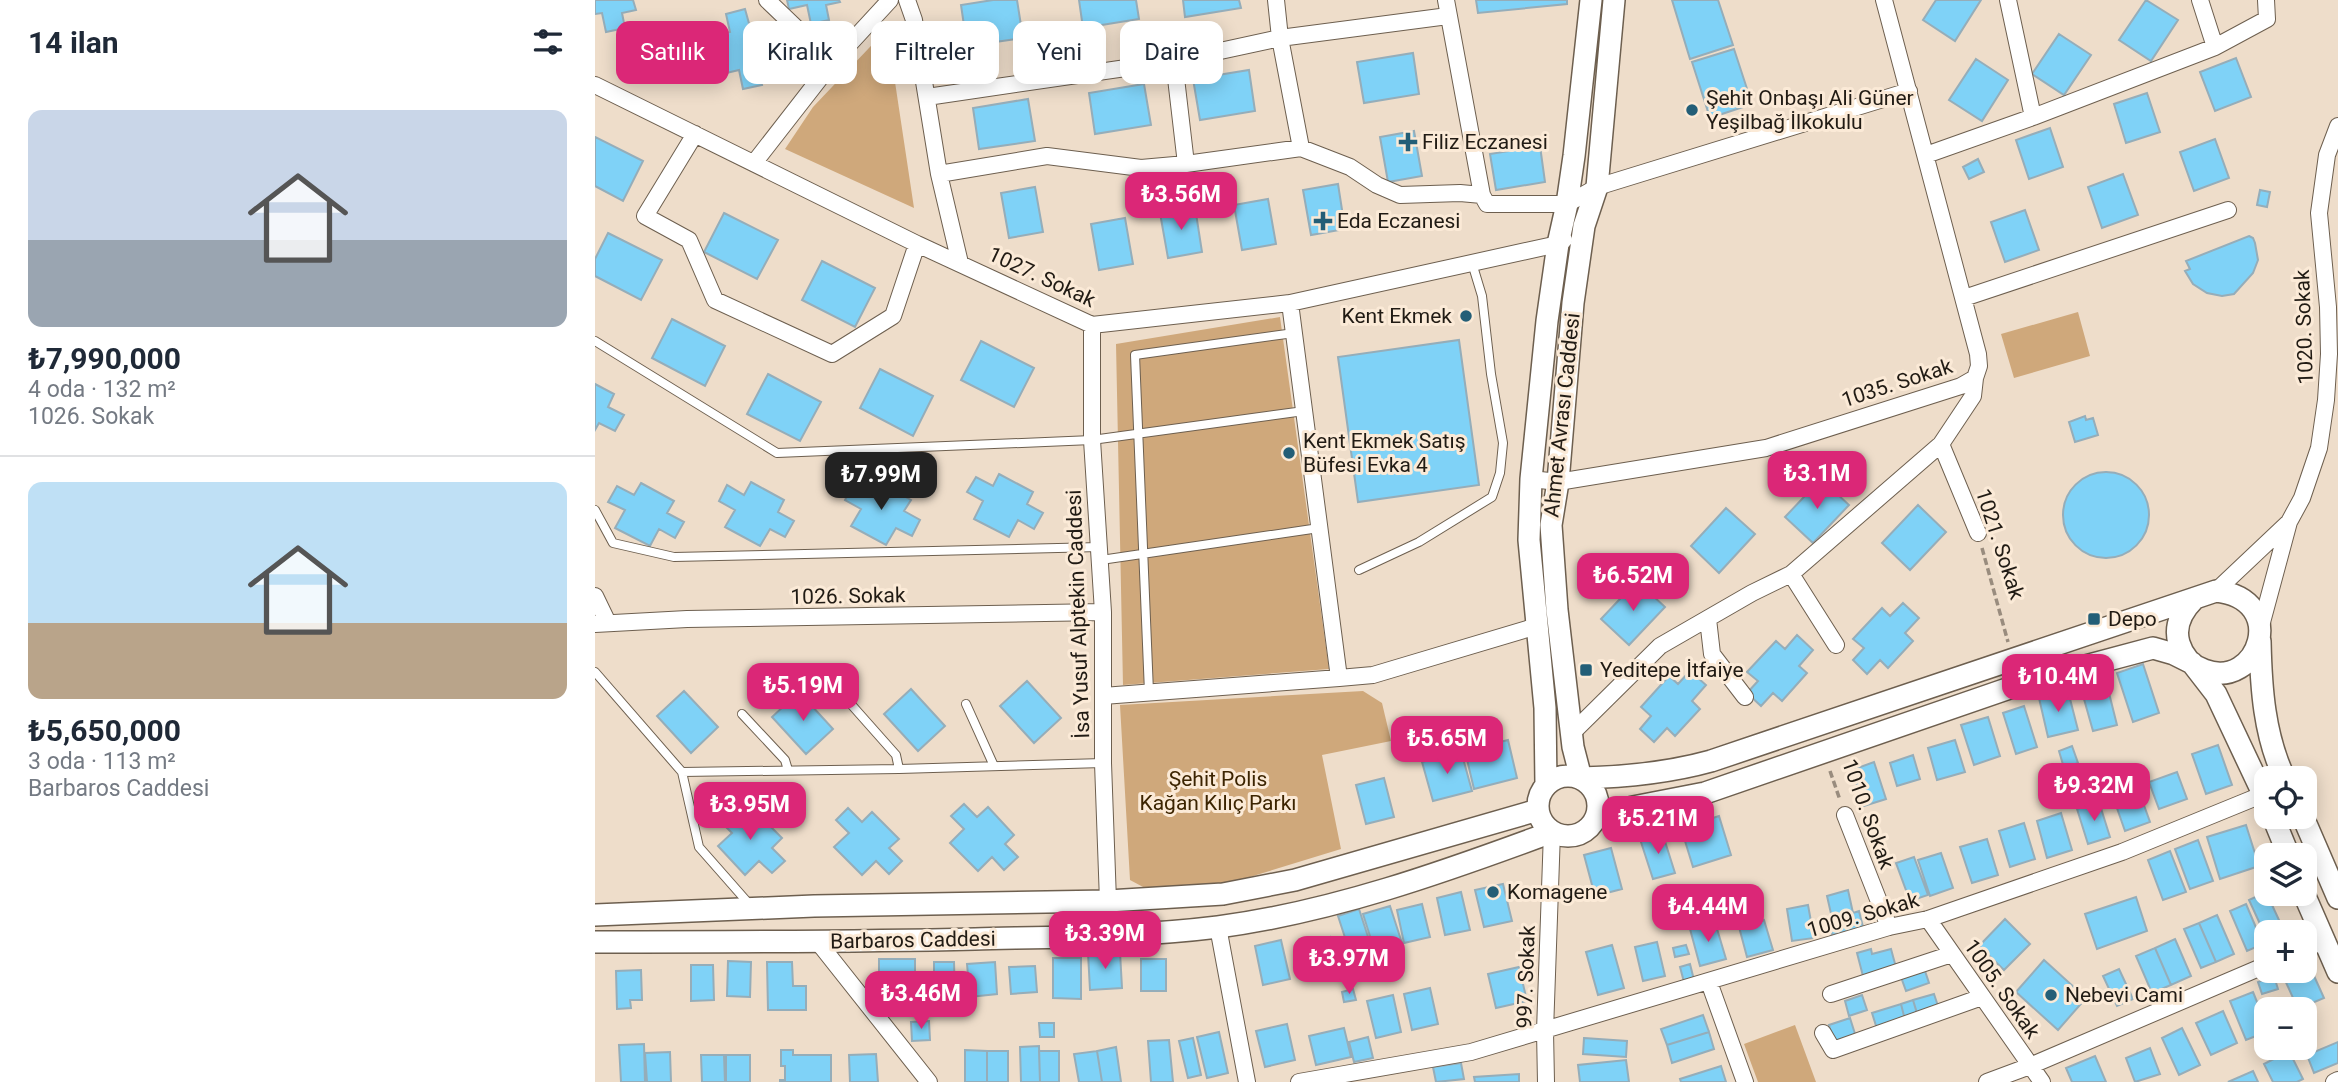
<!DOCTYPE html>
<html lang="tr">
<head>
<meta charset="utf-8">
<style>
	body { margin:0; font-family:Roboto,sans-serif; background:#f6f6f7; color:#1f2937; height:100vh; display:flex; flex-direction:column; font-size:26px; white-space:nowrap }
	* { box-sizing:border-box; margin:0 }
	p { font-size:23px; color:#747a83 }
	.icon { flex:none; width:38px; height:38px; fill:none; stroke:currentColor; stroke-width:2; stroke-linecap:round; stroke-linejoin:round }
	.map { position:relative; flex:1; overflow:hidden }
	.drawer { display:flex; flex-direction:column; background:#fff; width:595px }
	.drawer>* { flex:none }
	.guide { position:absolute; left:21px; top:21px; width:665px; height:63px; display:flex; gap:14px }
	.tools { position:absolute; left:1659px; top:766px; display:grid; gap:14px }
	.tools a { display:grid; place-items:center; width:63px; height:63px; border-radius:14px; background:#fff; box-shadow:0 4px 18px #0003; font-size:35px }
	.price { position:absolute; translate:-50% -60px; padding:0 16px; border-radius:14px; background:#db2777; color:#fff; font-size:23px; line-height:46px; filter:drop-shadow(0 2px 4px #0008) }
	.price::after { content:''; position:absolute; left:50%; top:42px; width:21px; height:16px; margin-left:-10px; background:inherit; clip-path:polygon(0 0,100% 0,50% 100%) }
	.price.active { background:#222; color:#fff }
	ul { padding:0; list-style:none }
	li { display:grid; align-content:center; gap:14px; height:371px; padding:0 28px }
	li+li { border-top:2px solid #e0e1e3 }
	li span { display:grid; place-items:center; height:217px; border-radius:14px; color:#555 }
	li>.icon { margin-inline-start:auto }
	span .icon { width:126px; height:126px; fill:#fffc; stroke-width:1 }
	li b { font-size:30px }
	h2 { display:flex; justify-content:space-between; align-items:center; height:84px; padding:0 28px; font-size:30px }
	.chip { padding:0 24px; border-radius:14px; background:#fff; box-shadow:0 4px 18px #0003; font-size:24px; line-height:63px }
	.chip.active { background:#db2777; color:#fff }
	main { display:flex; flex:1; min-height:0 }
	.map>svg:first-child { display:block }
	.green { fill:#cfa87b }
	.building { fill:#7fd2f7; stroke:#95adb9; stroke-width:2 }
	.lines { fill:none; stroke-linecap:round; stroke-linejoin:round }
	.lane-casing { stroke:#6d5f4f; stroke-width:10 }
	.street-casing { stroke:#6d5f4f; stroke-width:18 }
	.secondary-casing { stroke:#6d5f4f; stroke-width:24 }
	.path { stroke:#998c7e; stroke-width:3.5; stroke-dasharray:7 3.5; stroke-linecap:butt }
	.lane { stroke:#fff; stroke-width:8 }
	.street { stroke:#fff; stroke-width:16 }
	.secondary { stroke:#fff; stroke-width:21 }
	.poi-dot { fill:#235e77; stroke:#fbead7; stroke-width:2.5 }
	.labels { text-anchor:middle; stroke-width:6; stroke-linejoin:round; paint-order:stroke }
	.poi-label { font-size:21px; fill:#211b14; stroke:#fbead7; text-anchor:start }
	.street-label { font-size:21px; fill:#211b14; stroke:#fbead7 }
	.park-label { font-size:21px; fill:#3c2401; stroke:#fbead7 }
</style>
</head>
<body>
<main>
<section class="drawer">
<h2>14 ilan<svg class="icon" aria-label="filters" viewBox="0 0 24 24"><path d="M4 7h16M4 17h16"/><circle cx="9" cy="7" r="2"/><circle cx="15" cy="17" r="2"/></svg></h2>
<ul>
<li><span style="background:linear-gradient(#c9d6e8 60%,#9aa5b1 0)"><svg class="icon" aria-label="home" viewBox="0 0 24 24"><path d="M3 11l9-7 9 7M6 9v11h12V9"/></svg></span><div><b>₺7,990,000</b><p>4 oda · 132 m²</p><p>1026. Sokak</p></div></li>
<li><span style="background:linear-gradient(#bfe0f5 65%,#b9a48a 0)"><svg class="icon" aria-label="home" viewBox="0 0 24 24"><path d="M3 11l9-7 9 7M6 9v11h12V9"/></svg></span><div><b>₺5,650,000</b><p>3 oda · 113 m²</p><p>Barbaros Caddesi</p></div></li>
</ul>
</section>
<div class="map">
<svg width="1743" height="1082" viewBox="0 0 1743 1082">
	<rect width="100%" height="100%" fill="#eeddca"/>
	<path class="green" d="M292 29 319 208 190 149 218 107Z
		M1483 312 1495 356 1419 378 1406 334Z
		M685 317 734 669 528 685 521 344Z
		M768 691 787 703 796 741 727 755 746 849 632 884 550 888 535 880 525 705Z
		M1200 1025 1221 1082H1163L1149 1044Z"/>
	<path class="building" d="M0 0H38L41 10 27 13 30 28 11 32 7 13 0 14Z
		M192 0H244L245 2 231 5 234 20 216 24 212 5 194 9Z
		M398 0H422L428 38 372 46 366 5Z
		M484 0H541L544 19 488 28Z
		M588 0H644L646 8 590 17Z
		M881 0H972V4L883 13Z
		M1077 0H1123L1138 45 1095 59Z
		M1341 0H1386L1360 41 1328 20Z
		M1551 0 1583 20 1556 61 1524 40Z
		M150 9 155 27 168 24 177 68 164 71 167 85 148 89 144 70 127 74 118 35 135 32 131 14Z
		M1464 34 1496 55 1469 95 1437 74Z
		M1139 49 1157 104 1115 118 1097 62Z
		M818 53 824 94 769 103 762 62Z
		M1641 58 1656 97 1620 111 1605 72Z
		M1381 59 1413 80 1387 121 1354 100Z
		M654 70 660 111 605 120 598 79Z
		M549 84 556 125 500 134 494 93Z
		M1552 93 1565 132 1531 143 1519 104Z
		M433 99 440 141 384 149 378 108Z
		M1455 128 1468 167 1434 179 1421 140Z
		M819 131 827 176 793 182 785 137Z
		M0 137 48 161 28 201 0 186Z
		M1620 139 1634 178 1599 191 1585 152Z
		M945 146 950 182 901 190 895 154Z
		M1383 159 1389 172 1374 179 1368 167Z
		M1528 174 1543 215 1507 228 1493 187Z
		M743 184 750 229 716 235 708 190Z
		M440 187 448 232 414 238 406 193Z
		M1665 190 1675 192 1672 207 1662 205Z
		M673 199 681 244 647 250 639 205Z
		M600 207 607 252 573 258 565 213Z
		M1430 210 1444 250 1410 262 1396 222Z
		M129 213 183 240 162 279 109 252Z
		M530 218 538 264 504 270 496 224Z
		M13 233 67 260 46 300 0 276V259Z
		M1654 236 1658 238 1660 243 1663 260 1658 273 1639 294 1627 296 1612 293 1598 284 1590 271 1595 269 1591 261Z
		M227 261 280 288 260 327 207 300Z
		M77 319 130 346 110 386 57 358Z
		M864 340 884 485 763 502 743 357Z
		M386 341 439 368 419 407 366 380Z
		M285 369 338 396 318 436 265 408Z
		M173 374 226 402 205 441 152 414Z
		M0 384 19 394 13 407 29 415 20 431 4 423 0 430Z
		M1490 416 1491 420 1498 418 1503 435 1480 442 1474 422Z
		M1468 515a43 43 0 1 1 86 0a43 43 0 1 1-86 0Z
		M404 474 438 492 432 504 448 513 439 529 423 520 414 537 379 519 388 501 372 492 381 477 398 486Z
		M1226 479 1254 505 1218 543 1190 517Z
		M282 481 316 500 309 511 325 520 317 536 301 528 291 545 256 526 266 509 250 500 258 484 275 494Z
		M156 482 189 500 183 512 199 521 190 537 175 529 165 546 130 527 140 510 124 501 132 485 149 495Z
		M46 483 79 501 72 513 89 522 80 538 64 529 55 546 20 528 30 510 13 502 22 486 39 495Z
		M1323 505 1351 532 1315 570 1287 543Z
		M1131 508 1160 534 1124 573 1096 546Z
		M1042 581 1070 607 1034 645 1006 619Z
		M1308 603 1324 618 1310 633 1318 641 1293 668 1285 660 1272 674 1258 660 1269 648 1258 639 1287 608 1295 616Z
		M1202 635 1218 650 1204 666 1212 673 1187 701 1178 693 1166 706 1152 693 1163 681 1152 672 1181 641 1190 649Z
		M1548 664 1564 713 1538 722 1522 673Z
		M1095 671 1111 685 1097 701 1105 709 1080 736 1072 728 1059 742 1045 729 1056 716 1046 707 1074 676 1083 684Z
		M432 681 466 718 439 743 405 706Z
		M1512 685 1522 725 1498 731 1487 692Z
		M316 689 350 726 323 751 289 714Z
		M89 691 123 727 96 753 62 716Z
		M1473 691 1483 730 1453 737 1444 698Z
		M204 692 238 729 211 754 177 717Z
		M1429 706 1442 747 1421 754 1408 713Z
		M1393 717 1405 756 1379 765 1366 725Z
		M913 740 922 778 879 789 870 751Z
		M1360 740 1370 772 1342 780 1333 748Z
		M1623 745 1637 785 1611 794 1597 754Z
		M1477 746 1483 763 1469 768 1464 751Z
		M866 751 877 791 838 801 827 762Z
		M1318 755 1325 779 1302 786 1295 763Z
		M1279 762 1291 799 1269 806 1257 770Z
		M1582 772 1592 799 1564 809 1554 782Z
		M789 778 799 817 771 824 761 785Z
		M1542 786 1555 822 1530 831 1517 794Z
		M1504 802 1515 837 1493 844 1482 809Z
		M369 804 382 817 393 807 419 835 410 844 423 857 409 870 397 857 383 871 355 843 369 829 356 816Z
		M136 807 150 821 160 811 187 838 177 848 190 861 177 873 164 861 150 875 123 846 137 833 124 820Z
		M253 808 267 822 277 812 304 839 294 848 307 861 294 874 281 861 267 875 239 847 254 833 241 820Z
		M1466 813 1477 850 1452 858 1442 821Z
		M1124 816 1136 855 1098 867 1086 828Z
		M1429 823 1440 859 1415 867 1404 831Z
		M1651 825 1664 866 1625 879 1612 837Z
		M1067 832 1080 873 1058 879 1045 839Z
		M1392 839 1403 875 1377 883 1365 847Z
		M1603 840 1618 881 1595 889 1580 849Z
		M1016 848 1027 889 1000 896 989 855Z
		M1575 851 1591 892 1568 900 1553 860Z
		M1346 853 1358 888 1335 896 1323 860Z
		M1319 857 1333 895 1315 901 1301 863Z
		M908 884 917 921 889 927 880 890Z
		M1136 890 1138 901 1121 905 1119 894Z
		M1253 890 1258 913 1264 911 1268 927 1237 935 1233 919 1237 918 1232 896Z
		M866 892 875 930 850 935 842 898Z
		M1671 892 1690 933H1671V937L1654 900Z
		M1541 897 1552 931 1502 949 1490 914Z
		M827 904 835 937 809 943 802 910Z
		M1651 904 1668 944 1652 951 1635 911Z
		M1213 905 1219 938 1197 941 1192 909Z
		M795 906 807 943 780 952 768 914Z
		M764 909 776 946 755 953 743 916Z
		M1622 915 1639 954 1621 962 1604 923Z
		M1410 919 1435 944 1409 970 1384 946Z
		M1169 920 1178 950 1152 957 1144 927Z
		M1120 922 1131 959 1105 966 1095 929Z
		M1604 923 1621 962 1606 968 1589 929Z
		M735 937 741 965 715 970 709 942Z
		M1580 939 1596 976 1576 985 1560 948Z
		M686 940 695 979 668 985 660 946Z
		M1062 942 1070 976 1048 981 1040 947Z
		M1017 945 1029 988 1003 995 991 952Z
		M1091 945 1094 954 1080 957 1078 948Z
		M1560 948 1576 985 1557 993 1541 956Z
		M1276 949 1277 954 1296 949 1302 971 1269 980 1262 953Z
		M525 952 527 988 495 990 493 953Z
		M458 958H486V999L458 998Z
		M284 959H320V986H284Z
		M546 959H571V991H546Z
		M1449 960 1491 998 1463 1030 1421 992Z
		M133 961 156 962 155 997 132 996Z
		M172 962H197L198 986H211V1010H173Z
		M339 962H359L360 997 339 998Z
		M400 962 402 994 375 997 372 964Z
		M1095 964 1099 980 1089 982 1085 967Z
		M96 965H118L119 1000 96 1001Z
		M440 966 442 992 416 994 414 967Z
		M924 967 932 1001 901 1008 893 974Z
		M1715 967 1729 998 1703 1009 1689 978 1710 971V969Z
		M1329 968 1334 983 1311 991 1306 977Z
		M1524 969 1538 999 1522 1006 1508 976Z
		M46 970 47 1000H35L36 1008 22 1009 21 971Z
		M1679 976 1683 989 1667 994 1663 982Z
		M835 988 843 1024 817 1030 809 994Z
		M758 989 761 1000 749 1002 747 992Z
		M1658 992 1671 1024V1032L1651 1040 1635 1001Z
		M1339 994 1343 1006 1322 1013 1318 1000Z
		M798 995 806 1032 781 1038 772 1001Z
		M1267 995 1272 1010 1254 1016 1250 1001Z
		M1318 1000 1323 1017 1310 1020 1306 1004Z
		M1306 1004 1310 1020 1282 1029 1277 1013Z
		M1628 1011 1642 1043 1616 1055 1601 1023Z
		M1108 1015 1114 1032 1072 1045 1066 1029Z
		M1255 1018 1261 1037 1239 1043 1234 1025Z
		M334 1021 335 1040 317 1041 316 1022Z
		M444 1023H459V1037H445Z
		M692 1024 700 1060 670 1067 661 1031Z
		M749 1028 756 1057 721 1065 714 1036Z
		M1587 1028 1605 1065 1584 1075 1567 1038Z
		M624 1032 633 1073 612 1078 602 1037Z
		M1114 1032 1119 1049 1077 1063 1072 1045Z
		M773 1037 778 1058 759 1062 754 1042Z
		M598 1038 606 1075 593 1078 584 1041Z
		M989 1038 1032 1041 1031 1057 988 1054Z
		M574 1040 578 1082H556L553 1041Z
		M1743 1042V1063L1719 1073 1712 1055Z
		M49 1044 50 1082H26L24 1045Z
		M444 1046 445 1082H426L425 1047Z
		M521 1047 526 1082H507L502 1051Z
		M1555 1048 1565 1074 1540 1082 1531 1058Z
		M186 1050H198V1055H236V1082H185V1080H190V1066H186Z
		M370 1050 392 1051V1082H370Z
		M392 1051H413V1082H392Z
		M444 1051H464V1082H445Z
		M502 1051 507 1082H484L479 1054Z
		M1694 1051 1708 1079 1702 1082H1678L1669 1064Z
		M75 1052 76 1082H52L50 1053Z
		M281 1054 283 1082H255L254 1055Z
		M106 1055H129L130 1082H107Z
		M131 1055H155V1082H131Z
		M1500 1056 1511 1082H1477L1471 1068Z
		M1031 1060 1034 1082H985L983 1065Z
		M866 1063 869 1079 841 1082 838 1067Z
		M1126 1066 1131 1082H1086L1085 1079Z
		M1658 1071 1663 1082H1633Z
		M924 1074V1082H880L879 1077Z"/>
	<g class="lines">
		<g class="lane-casing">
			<path id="lane" d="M0 341 182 453 497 440 709 411
				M0 510 18 543 79 557 505 547
				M506 560 724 528
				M764 570 824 542 897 497 905 473 908 443 896 374 887 296 877 263
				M0 672 87 772 104 847 155 905
				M554 692 540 355 699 333
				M254 702 301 755 304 769
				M371 704 399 766
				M147 714 190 760 193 770
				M87 772 304 769 508 763"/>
		</g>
		<g class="street-casing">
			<path id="street" d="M172 0 219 45 236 64
				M312 0 319 20 344 174 365 263
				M681 0 685 38 706 148
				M851 0 887 195 892 204H972L1002 187 1314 91
				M1413 0 1438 117
				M1605 0 1620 47
				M579 61 591 164
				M0 85 322 244 497 325 695 303 963 244 969 240
				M332 97 579 61 685 38 853 16
				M100 134 50 216 94 240 120 300 237 354 298 316 322 244
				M1331 155 1438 117 1620 47 1672 19 1671 0
				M159 163 236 64 295 0
				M344 174 452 156 546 168 591 164 706 148 755 167 782 185 805 195 865 193 887 195
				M1369 298 1633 210
				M695 303 744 678 778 675 942 626
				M497 325V440L508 612V763L513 901
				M1346 444 1383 533
				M936 479 963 482 1171 448 1366 386 1380 378 1384 366 1383 354 1289 0
				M1196 574 1241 645
				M1621 591 1694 522
				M0 596 13 623
				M1113 619 1117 654 1150 697
				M0 624 92 619 508 612
				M1666 626 1694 522 1707 498 1724 448 1731 400 1734 354 1733 307 1724 213 1732 155 1743 126
				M508 696 744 678
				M977 733 1065 646 1157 593 1196 574 1346 444 1378 396 1380 378
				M1250 815 1294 927
				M1333 919 1447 1082
				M623 927 652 1082
				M223 942 334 1082
				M1710 949 1729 941
				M1114 982 1150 1082
				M1236 994 1357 954
				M1228 1033 1238 1050 1387 997
				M704 1082 876 1052 1294 927 1333 919 1527 852 1669 794
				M951 1082 950 1031 957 832
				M1392 1082 1435 1066 1671 965
				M1739 1082 1743 1080"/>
		</g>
		<g class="secondary-casing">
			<path id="secondary" d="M1665 641C1666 687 1669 736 1690 779
				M943 806a30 30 0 1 1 60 0a30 30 0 1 1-60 0Z
				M986 778C1031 777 1073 773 1116 761L1621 591C1695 599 1664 691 1609 670 1597 666 1588 656 1584 643 1579 626 1587 611 1599 599
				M986 778 978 747 962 610 956 525 963 482 978 303 989 226 1002 187 1019 0
				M951 785 950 708 934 540 936 479 952 321 963 244 972 204 979 156 996 0
				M1678 817 1694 856
				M1708 817 1743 898
				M1001 819 1038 807 1110 793 1438 680 1558 648 1579 654 1597 663 1621 694 1671 800
				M1709 894 1743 972
				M0 915 219 906 513 901 628 894 700 880 943 810
				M0 942C127 942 253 942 380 939 461 937 542 937 623 927 737 912 849 872 957 832"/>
		</g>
		<path class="path" d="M1387 548 1413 642
			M1235 771 1245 800"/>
		<use href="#lane" class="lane"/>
		<use href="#street" class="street"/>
		<use href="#secondary" class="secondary"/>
	</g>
	<g class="poi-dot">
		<circle cx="1097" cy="110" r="7"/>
		<path d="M809.5 131.5h7v7h7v7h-7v7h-7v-7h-7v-7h7z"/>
		<path d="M724.5 210.5h7v7h7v7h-7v7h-7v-7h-7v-7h7z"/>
		<circle cx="871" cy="316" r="7"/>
		<circle cx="694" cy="453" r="7"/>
		<rect x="1492" y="612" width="14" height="14" rx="3.5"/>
		<rect x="984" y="663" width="14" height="14" rx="3.5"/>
		<circle cx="898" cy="892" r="7"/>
		<circle cx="1456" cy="995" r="7"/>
	</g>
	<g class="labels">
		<g class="poi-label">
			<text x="1111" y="105">Şehit Onbaşı Ali Güner<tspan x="1111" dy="24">Yeşilbağ İlkokulu</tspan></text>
			<text x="827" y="149">Filiz Eczanesi</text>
			<text x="742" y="228">Eda Eczanesi</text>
			<text x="857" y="323" text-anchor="end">Kent Ekmek</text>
			<text x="708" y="448">Kent Ekmek Satış<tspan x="708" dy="24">Büfesi Evka 4</tspan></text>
			<text x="1513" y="626">Depo</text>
			<text x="1005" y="677">Yeditepe İtfaiye</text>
			<text x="912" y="899">Komagene</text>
			<text x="1470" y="1002">Nebevi Cami</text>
		</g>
		<g class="street-label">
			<text transform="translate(447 277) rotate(25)" y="7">1027. Sokak</text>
			<text transform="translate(1709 327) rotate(-92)" y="7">1020. Sokak</text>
			<text transform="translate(1302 383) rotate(-18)" y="7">1035. Sokak</text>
			<text transform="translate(967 415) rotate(-84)" y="7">Ahmet Avrası Caddesi</text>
			<text transform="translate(1405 544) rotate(72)" y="7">1021. Sokak</text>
			<text transform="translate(253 596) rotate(-1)" y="7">1026. Sokak</text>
			<text transform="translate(483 614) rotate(-92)" y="7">İsa Yusuf Alptekin Caddesi</text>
			<text transform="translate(1273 814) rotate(70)" y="7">1010. Sokak</text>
			<text transform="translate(1268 915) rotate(-16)" y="7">1009. Sokak</text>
			<text transform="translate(318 940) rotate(-1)" y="7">Barbaros Caddesi</text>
			<text transform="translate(931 977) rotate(-88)" y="7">997. Sokak</text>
			<text transform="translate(1407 989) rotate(55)" y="7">1005. Sokak</text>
		</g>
		<g class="park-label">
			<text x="623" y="786">Şehit Polis<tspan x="623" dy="24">Kağan Kılıç Parkı</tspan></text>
		</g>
	</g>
</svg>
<div class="tools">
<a><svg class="icon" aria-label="locate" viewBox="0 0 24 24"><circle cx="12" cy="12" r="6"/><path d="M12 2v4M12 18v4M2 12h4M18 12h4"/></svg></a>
<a><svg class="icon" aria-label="layers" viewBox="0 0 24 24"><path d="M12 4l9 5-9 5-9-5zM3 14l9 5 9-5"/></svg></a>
<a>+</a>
<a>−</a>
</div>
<b class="price" style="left:586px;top:232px">₺3.56M</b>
<b class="price" style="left:1222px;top:511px">₺3.1M</b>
<b class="price active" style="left:286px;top:512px">₺7.99M</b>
<b class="price" style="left:1038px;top:613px">₺6.52M</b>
<b class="price" style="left:1463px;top:714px">₺10.4M</b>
<b class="price" style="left:208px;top:723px">₺5.19M</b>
<b class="price" style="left:852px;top:776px">₺5.65M</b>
<b class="price" style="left:1499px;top:823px">₺9.32M</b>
<b class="price" style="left:155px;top:842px">₺3.95M</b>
<b class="price" style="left:1063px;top:856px">₺5.21M</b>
<b class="price" style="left:1113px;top:944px">₺4.44M</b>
<b class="price" style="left:510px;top:971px">₺3.39M</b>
<b class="price" style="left:754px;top:996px">₺3.97M</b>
<b class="price" style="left:326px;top:1031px">₺3.46M</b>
<div class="guide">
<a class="chip active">Satılık</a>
<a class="chip">Kiralık</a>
<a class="chip">Filtreler</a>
<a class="chip">Yeni</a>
<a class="chip">Daire</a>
</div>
</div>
</main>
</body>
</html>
